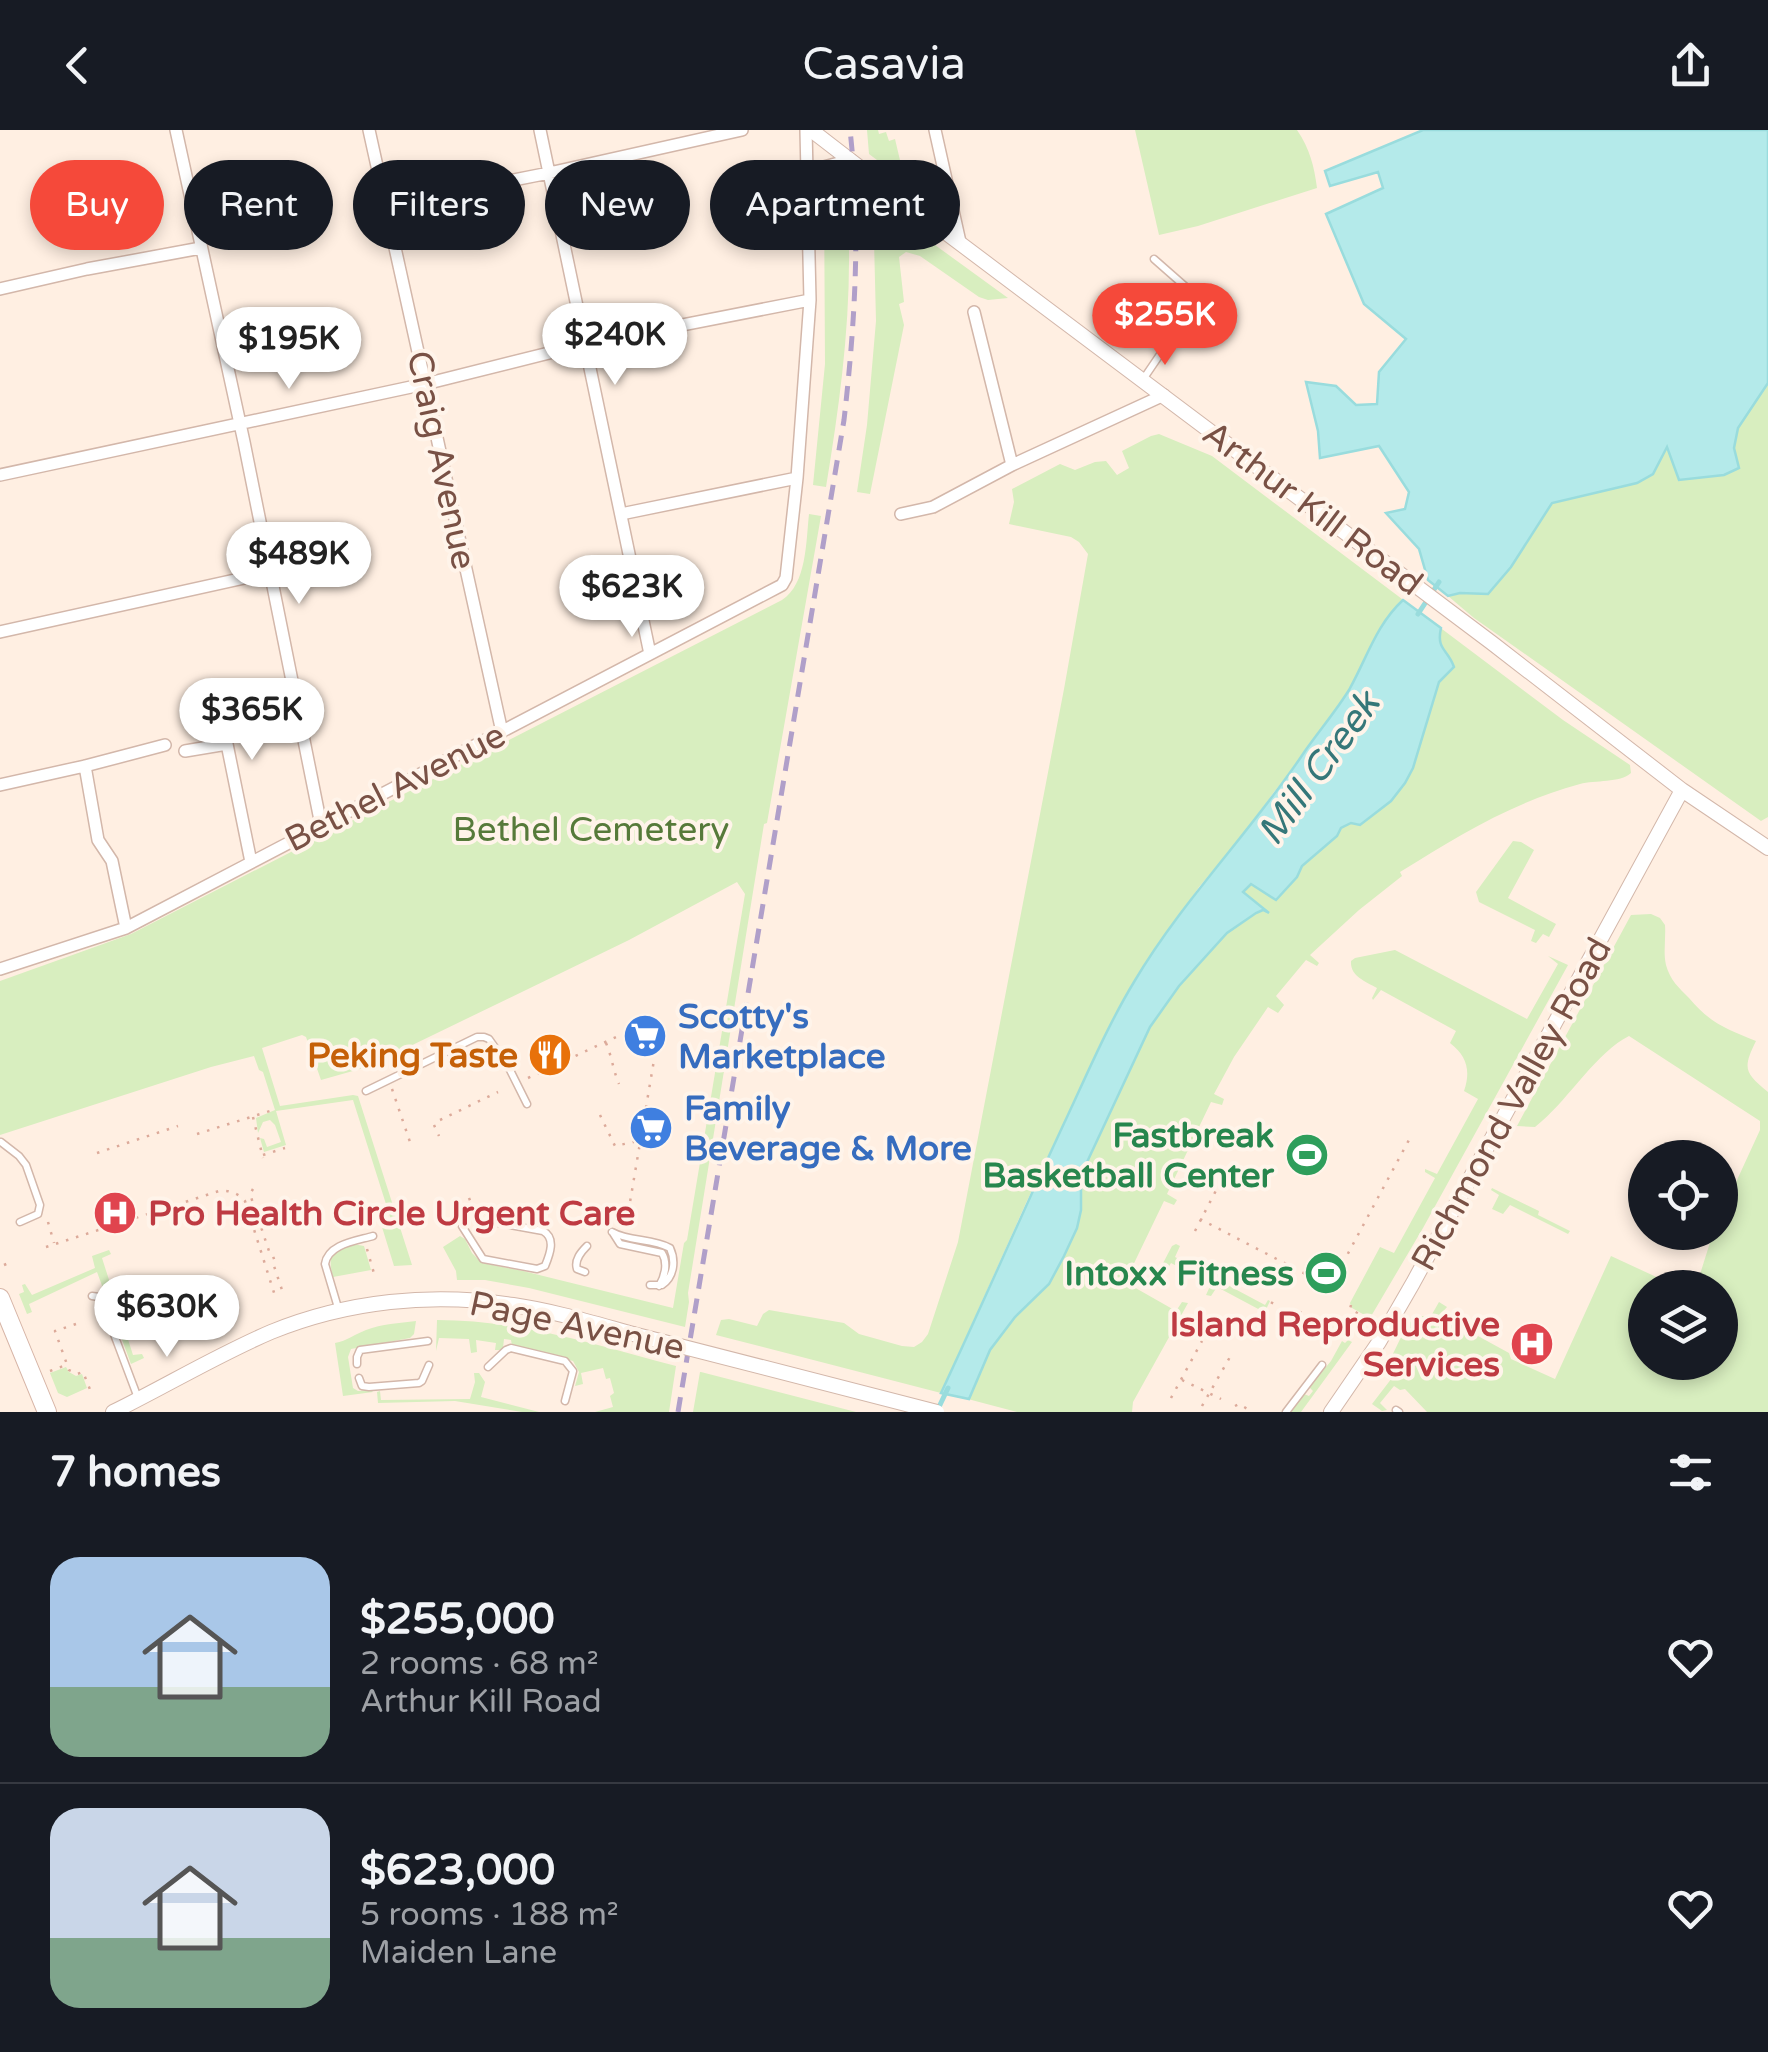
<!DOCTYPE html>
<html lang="en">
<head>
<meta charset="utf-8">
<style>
	body { margin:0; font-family:"Varela Round",sans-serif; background:#20242c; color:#f1f3f6; height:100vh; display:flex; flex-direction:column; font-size:38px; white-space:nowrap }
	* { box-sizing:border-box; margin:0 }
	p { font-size:32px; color:#9ea1a6 }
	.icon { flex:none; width:55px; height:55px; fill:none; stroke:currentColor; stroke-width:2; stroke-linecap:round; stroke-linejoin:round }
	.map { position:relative; height:1282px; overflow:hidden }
	.side { display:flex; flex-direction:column; background:#171b24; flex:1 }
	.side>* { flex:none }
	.top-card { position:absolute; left:30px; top:30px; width:1000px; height:90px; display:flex; gap:20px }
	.controls { position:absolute; left:1628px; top:1010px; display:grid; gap:20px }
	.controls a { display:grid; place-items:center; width:110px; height:110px; border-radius:50%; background:#171b24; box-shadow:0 5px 15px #0003; font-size:50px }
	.price { position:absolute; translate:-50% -85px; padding:0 22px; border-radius:35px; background:#fff; color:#222; font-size:32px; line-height:65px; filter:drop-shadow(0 2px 5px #0008) }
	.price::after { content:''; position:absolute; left:50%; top:60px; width:30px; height:22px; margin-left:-15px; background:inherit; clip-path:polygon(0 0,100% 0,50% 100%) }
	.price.selected { background:#f5493a; color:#fff }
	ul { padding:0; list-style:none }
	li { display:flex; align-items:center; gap:30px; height:250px; padding:0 50px }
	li+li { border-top:2px solid #363941 }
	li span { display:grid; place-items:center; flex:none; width:280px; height:200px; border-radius:30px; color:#555 }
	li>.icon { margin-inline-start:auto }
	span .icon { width:120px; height:120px; fill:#fffc; stroke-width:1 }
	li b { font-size:42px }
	h2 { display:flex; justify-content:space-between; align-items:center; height:120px; padding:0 50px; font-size:42px }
	.pill { padding:0 35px; border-radius:45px; background:#171b24; box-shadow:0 5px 15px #0003; font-size:35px; line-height:90px }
	.pill.selected { background:#f5493a; color:#fff }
	header { display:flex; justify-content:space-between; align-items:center; height:130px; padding:0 50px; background:#171b24; font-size:45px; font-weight:600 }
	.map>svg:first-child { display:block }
	.green { fill:#d8eebf }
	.water { fill:#b4eaea; stroke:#99dcdd; stroke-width:2.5 }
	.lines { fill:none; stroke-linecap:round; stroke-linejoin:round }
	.stream { stroke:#99dcdd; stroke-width:5 }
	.service-casing { stroke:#d3b7aa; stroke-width:9 }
	.minor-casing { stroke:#d3b7aa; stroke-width:14 }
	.tertiary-casing { stroke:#d3b7aa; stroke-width:16 }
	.secondary-casing { stroke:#d7b5a7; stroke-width:20 }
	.path { stroke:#dcaa9a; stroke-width:2.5; stroke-dasharray:2.5 8; stroke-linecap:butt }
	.service { stroke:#fff; stroke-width:6 }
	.minor { stroke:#fff; stroke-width:11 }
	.tertiary { stroke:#fff; stroke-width:14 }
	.secondary { stroke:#fff; stroke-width:18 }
	.rail { stroke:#b09fc9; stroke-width:5; stroke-dasharray:15 10; stroke-linecap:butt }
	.tertiary-bridge-casing { stroke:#d3b7aa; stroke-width:16; stroke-linecap:butt }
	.tertiary-bridge { stroke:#fff; stroke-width:14 }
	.labels { text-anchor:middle; stroke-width:8; stroke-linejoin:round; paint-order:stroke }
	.street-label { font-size:35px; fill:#795145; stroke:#fff4ea }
	.park-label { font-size:35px; fill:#567a3a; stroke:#fff4ea }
	.shop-label { font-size:35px; font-weight:bold; fill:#366cbe; stroke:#fff4ea; text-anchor:start }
	.food-label { font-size:35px; font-weight:bold; fill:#c56008; stroke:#fff4ea; text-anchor:end }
	.leisure-label { font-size:35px; font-weight:bold; fill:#27864d; stroke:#fff4ea; text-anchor:end }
	.health-label { font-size:35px; font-weight:bold; fill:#be3a42; stroke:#fff4ea; text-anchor:start }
	.water-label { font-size:38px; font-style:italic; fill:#357779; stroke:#fff4ea }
</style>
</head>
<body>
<header><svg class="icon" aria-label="back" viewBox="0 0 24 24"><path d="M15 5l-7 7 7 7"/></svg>Casavia<svg class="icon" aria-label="share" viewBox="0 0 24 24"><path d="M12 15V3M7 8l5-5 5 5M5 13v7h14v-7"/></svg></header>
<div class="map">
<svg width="1768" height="1282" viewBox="0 0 1768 1282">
	<rect width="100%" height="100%" fill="#ffefe2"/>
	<path class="green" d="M867 0H878L879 4 886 2 889 11 895 9 903 43 897 45 869 24Z
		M1135 0H1297C1310 19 1314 36 1317 58L1198 96 1159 105Z
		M832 48H845C856 153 843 254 826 357L813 355 825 234 824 60 826 51Z
		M873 70 1008 168 988 170 979 167 920 126 906 122 899 127 904 172 899 174 904 195 870 364 857 362 867 295 876 191Z
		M1768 253V687L1761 691 1474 488 1448 466 1460 463 1488 464 1552 373 1637 353 1667 316 1734 317 1738 298Z
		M1159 304 1212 326 1410 475 1363 551 1274 662 1244 704 1199 757 1134 851 1109 897 1026 1073 941 1263 716 1205 721 1190 729 1189 757 1196 763 1184 769 1180 844 1193 859 1204 902 1216 914 1217 922 1212 928 1204 958 1112 1064 559 1088 424 1079 412 1071 407 1009 394 1014 372 1012 359 1060 334 1075 340 1095 332 1106 331 1117 345 1129 338 1122 321 1151 306Z
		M809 384 821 386 767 693 764 694 688 1163 689 1172 685 1197 529 1158 485 1150H457L456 1141 443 1117 460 1106 465 1109 472 1123 482 1133 523 1141 673 1178 684 1113 687 1110 745 764 737 752 629 810 367 937 321 950 306 907 302 905 262 918 280 976 353 965 358 966 412 1135 394 1136 382 1097 392 1093 353 970 276 981 286 1015 264 1022 260 1008 264 1009 267 1017 281 1012 275 995 270 990 263 992 258 1003 256 988 275 980 263 942 259 940 254 926 211 937 0 1005V851L131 804 782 470C807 454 806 411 809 384Z
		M1430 490 1563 590 1630 635 1631 643C1620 653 1595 650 1580 654 1511 673 1460 705 1400 742L1402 746 1359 780 1310 825 1319 833 1317 836 1306 830 1276 866 1284 875 1278 883 1268 877 1234 927 1214 964 1224 969 1222 975 1211 972 1167 1064 1177 1070 1174 1075 1164 1071 1125 1152 1176 1181 1182 1172 1188 1173 1133 1272 1132 1282H1017L964 1268 979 1229 1134 910 1242 762 1281 726Z
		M1513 711 1521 712 1534 720 1508 768 1556 794 1549 807 1543 804 1536 813 1531 811 1535 800 1479 772 1476 762Z
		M1651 784 1660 788 1665 795C1666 809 1663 822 1666 835 1670 850 1679 858 1689 868 1710 893 1726 899 1756 911 1742 939 1745 943 1768 962V1282H1427L1405 1259 1400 1260 1394 1256 1380 1273 1387 1280 1382 1281 1372 1274 1395 1244 1388 1234 1405 1199 1415 1186H1431L1439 1172 1447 1177 1440 1185 1443 1189 1457 1182 1459 1186 1456 1194 1509 1223 1511 1229 1555 1249 1611 1126 1678 1157 1645 1158V1232H1720V1158L1696 1157 1713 1103 1720 1102V1087L1760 1000V991L1629 906C1598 921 1569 968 1542 991L1535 997 1517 996 1631 785Z
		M1395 820 1527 889 1558 834 1548 826 1568 835 1423 1098 1370 1188 1352 1178 1350 1173 1380 1117 1394 1123 1435 1048 1425 1042V1039L1437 1044 1478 969 1464 961C1471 941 1467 926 1450 913L1456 901 1381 860 1373 870 1372 868 1377 858C1365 851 1350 846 1351 831L1355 828Z
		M1492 1058 1539 1081 1538 1085 1570 1101 1568 1104 1510 1075 1503 1084 1492 1079 1499 1065 1491 1060Z
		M353 1114 364 1116 371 1140 333 1147C327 1124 332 1122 353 1114Z
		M1176 1114 1180 1116 1175 1127 1214 1147 1221 1138 1225 1140 1220 1151 1265 1175 1268 1170 1270 1171 1262 1188 1260 1186 1262 1181 1217 1157 1211 1166 1206 1165 1211 1154 1171 1133 1165 1143 1162 1142 1161 1137 1172 1116Z
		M109 1120 111 1124 102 1128 133 1225 142 1224 144 1228 131 1234 97 1142 29 1174 32 1182 27 1184 19 1164 24 1162 22 1155 25 1154 32 1165 95 1138 92 1126Z
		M437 1190C519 1190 597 1215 676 1236L669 1282H595L613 1277 610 1266 614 1263 610 1248 606 1249 603 1238 581 1243 583 1254 575 1256 579 1242 573 1231 512 1215 511 1210 504 1209 503 1218 500 1220H495L496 1213 476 1210 477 1222 471 1223 469 1209 439 1208 436 1221Z
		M416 1191 414 1204 410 1208 351 1219 348 1227 353 1258 358 1261 371 1260 373 1262 343 1266 335 1213C347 1211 355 1204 366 1200 382 1194 399 1193 416 1191Z
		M1348 1210 1352 1212 1301 1282H1289L1304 1264 1309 1266 1313 1261 1309 1257 1331 1231 1342 1211 1345 1213Z
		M66 1237 69 1242 76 1246 82 1244 87 1258 67 1267 58 1263 50 1243Z
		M700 1242H701L856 1282H693Z
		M474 1243H479L485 1252 481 1267 539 1282H522L455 1271 378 1273 377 1262 380 1261 381 1270 470 1269 475 1252Z"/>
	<path class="water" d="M1423 0H1768V253L1738 298 1734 318 1739 338 1724 345 1679 350 1667 317 1653 344 1637 353 1552 373 1511 437 1488 464 1460 463 1448 466 1428 450 1419 419 1386 383 1405 379 1409 362 1379 316 1320 328 1318 301 1306 252 1336 256 1356 275 1377 274 1379 242 1406 209 1364 174 1326 84 1383 58 1378 42 1330 56 1325 41Z
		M1403 470 1441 498C1436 520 1448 519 1454 537L1439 552 1413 638 1405 653 1391 671 1360 695 1351 693 1341 698 1337 706 1302 736 1297 747 1276 770 1251 754 1243 762 1269 783 1263 780 1256 783 1227 803 1179 856 1150 897 1081 1045V1080L1077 1098 1064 1126 1049 1154 1015 1187 990 1220 969 1269 941 1263C984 1171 1024 1079 1067 987 1088 942 1108 895 1134 852 1183 769 1252 701 1305 621 1319 601 1336 581 1349 560 1367 528 1376 495 1403 470Z"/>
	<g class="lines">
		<path class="stream" d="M1418 484 1439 452
			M938 1279 948 1258"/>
		<g class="service-casing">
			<path id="service" d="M1144 248 1189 182 1193 169 1187 158 1154 129
				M366 961 477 907H484L489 909 508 936 527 974
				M1 1012 19 1026 26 1035 40 1075 38 1084 20 1092
				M462 1096 483 1129 537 1139 545 1136C550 1124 556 1108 543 1101L499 1093 489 1083
				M612 1102C630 1112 652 1108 670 1118 676 1131 674 1147 662 1155H650
				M613 1103 620 1114 662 1123C668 1133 665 1146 659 1156
				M585 1142 577 1139C574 1130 581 1122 587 1116
				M92 1166 99 1167 106 1184
				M339 1181 325 1134C328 1114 356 1111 373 1106
				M112 1199 138 1268
				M357 1234V1227L360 1220 428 1211
				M488 1237 506 1220 511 1218 565 1231 573 1241 565 1271
				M359 1248 362 1256 369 1257 419 1253 422 1251 429 1235
				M1396 1280 1399 1282
				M1286 1282 1322 1235"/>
		</g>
		<g class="minor-casing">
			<path id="minor" d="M176 0 244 312 321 695
				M369 0 502 602
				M540 0 650 524
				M935 0 960 112
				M809 54 820 38 850 30
				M386 75 549 43 742 0
				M0 159 87 139 201 118
				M974 182 1012 335
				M0 345 425 254 585 214 810 170
				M621 384 797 348
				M901 384 933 377 1012 335 1164 265
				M0 502 271 442
				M185 621 227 614 251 732
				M85 636 98 710 112 731 126 798
				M0 655 85 636 165 615
				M0 839 126 798 782 455 786 448 797 348 810 170 806 0"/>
		</g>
		<g class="tertiary-casing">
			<path id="tertiary" d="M811 0 850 30
				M901 69 1492 513 1682 660 1768 718
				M113 1282C166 1256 217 1225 271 1202 347 1171 432 1162 513 1175 554 1181 593 1193 633 1204
				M1331 1282 1379 1212 1413 1153 1682 660"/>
		</g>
		<g class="secondary-casing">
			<path id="secondary" d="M0 1168 47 1282"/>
		</g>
		<path class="path" d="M606 913C612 927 613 940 619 954
			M528 948 616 907 627 909 652 926 654 930 628 1084 631 1089
			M392 959 411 1015
			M600 985 615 1016 638 1011
			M253 987 263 1028
			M440 990 498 962
			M434 995 439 1006
			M197 1004 273 980
			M97 1023 178 996
			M263 1025 285 1018
			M253 1059 250 1064 269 1121 272 1123 275 1132 274 1136 284 1166
			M469 1068 474 1080
			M1200 1089 1315 1149 1322 1163 1339 1157 1337 1144 1410 1008
			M48 1092 54 1113
			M482 1095 487 1100 486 1111
			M1195 1101 1223 1047
			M46 1117 219 1061C230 1060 238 1063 245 1071L276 1169
			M367 1119 375 1147
			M4 1135 13 1131
			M1351 1175 1350 1179 1370 1190
			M1290 1181 1294 1179 1334 1200 1335 1206
			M1259 1189 1264 1188 1273 1171 1271 1167
			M1311 1193 1315 1199 1309 1203 1306 1196Z
			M76 1194 55 1201 69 1240 77 1244 83 1242 91 1262
			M50 1241 66 1235
			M1182 1250 1221 1269
			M1171 1268 1202 1211
			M1202 1276 1230 1227
			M1235 1276 1239 1274 1251 1281"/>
		<use href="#service" class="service"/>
		<use href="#minor" class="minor"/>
		<use href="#tertiary" class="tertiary"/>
		<use href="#secondary" class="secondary"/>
		<path class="rail" d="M678 1282 844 290C855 194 861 96 850 0"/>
		<g class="tertiary-bridge-casing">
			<path id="tertiary-bridge" d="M850 30 901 69
				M633 1204 937 1282"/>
		</g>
		<use href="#tertiary-bridge" class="tertiary-bridge"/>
	</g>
	<defs>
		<g id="supermarket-disc" transform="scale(2.25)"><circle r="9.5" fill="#3f7fe0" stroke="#fff4ea"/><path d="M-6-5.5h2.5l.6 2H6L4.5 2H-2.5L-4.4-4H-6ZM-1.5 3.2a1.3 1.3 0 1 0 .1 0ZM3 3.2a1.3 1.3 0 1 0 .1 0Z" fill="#fff"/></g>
		<g id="restaurant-disc" transform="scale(2.25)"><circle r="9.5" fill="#e8710a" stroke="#fff4ea"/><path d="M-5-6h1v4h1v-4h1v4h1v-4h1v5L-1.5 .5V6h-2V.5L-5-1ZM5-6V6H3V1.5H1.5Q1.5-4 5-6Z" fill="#fff"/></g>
		<g id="stadium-disc" transform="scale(2.25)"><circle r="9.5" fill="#2e9e5b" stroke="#fff4ea"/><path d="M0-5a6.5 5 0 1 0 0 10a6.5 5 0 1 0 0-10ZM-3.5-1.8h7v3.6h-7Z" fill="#fff"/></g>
		<g id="hospital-disc" transform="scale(2.25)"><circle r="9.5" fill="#e0444e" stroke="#fff4ea"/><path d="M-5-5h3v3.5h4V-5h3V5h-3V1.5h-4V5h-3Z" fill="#fff"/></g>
	</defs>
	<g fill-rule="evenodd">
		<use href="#supermarket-disc" x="645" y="906"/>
		<use href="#restaurant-disc" x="550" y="925"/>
		<use href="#supermarket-disc" x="651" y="998"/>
		<use href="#stadium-disc" x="1307" y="1025"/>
		<use href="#hospital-disc" x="115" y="1083"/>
		<use href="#stadium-disc" x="1326" y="1143"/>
		<use href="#hospital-disc" x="1532" y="1214"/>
	</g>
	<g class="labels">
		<g class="street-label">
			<text transform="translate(442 330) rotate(78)" y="12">Craig Avenue</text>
			<text transform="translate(1313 378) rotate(37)" y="12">Arthur Kill Road</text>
			<text transform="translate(395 657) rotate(-27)" y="12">Bethel Avenue</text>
			<text transform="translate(1511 974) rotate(-61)" y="12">Richmond Valley Road</text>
			<text transform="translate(577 1195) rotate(12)" y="12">Page Avenue</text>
		</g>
		<g class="park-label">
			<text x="591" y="711">Bethel Cemetery</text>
		</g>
		<g class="shop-label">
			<text x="678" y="898">Scotty's<tspan x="678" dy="40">Marketplace</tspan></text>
			<text x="684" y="990">Family<tspan x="684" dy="40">Beverage &amp; More</tspan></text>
		</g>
		<g class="food-label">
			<text x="518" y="937">Peking Taste</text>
		</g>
		<g class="leisure-label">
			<text x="1274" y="1017">Fastbreak<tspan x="1274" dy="40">Basketball Center</tspan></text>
			<text x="1294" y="1155">Intoxx Fitness</text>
		</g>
		<g class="health-label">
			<text x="148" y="1095">Pro Health Circle Urgent Care</text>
			<text x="1500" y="1206" text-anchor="end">Island Reproductive<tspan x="1500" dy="40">Services</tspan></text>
		</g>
		<g class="water-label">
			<text transform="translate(1318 638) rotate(-54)" y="13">Mill Creek</text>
		</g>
	</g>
</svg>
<div class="controls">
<a><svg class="icon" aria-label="locate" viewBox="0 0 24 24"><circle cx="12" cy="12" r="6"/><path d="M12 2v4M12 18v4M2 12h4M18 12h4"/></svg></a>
<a><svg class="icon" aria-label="layers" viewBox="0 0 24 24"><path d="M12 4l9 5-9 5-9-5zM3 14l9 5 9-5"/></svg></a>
</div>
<b class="price selected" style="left:1165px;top:238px">$255K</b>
<b class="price" style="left:615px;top:258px">$240K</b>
<b class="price" style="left:289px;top:262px">$195K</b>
<b class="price" style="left:299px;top:477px">$489K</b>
<b class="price" style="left:632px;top:510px">$623K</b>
<b class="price" style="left:252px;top:633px">$365K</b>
<b class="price" style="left:167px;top:1230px">$630K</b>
<div class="top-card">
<a class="pill selected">Buy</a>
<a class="pill">Rent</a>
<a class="pill">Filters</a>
<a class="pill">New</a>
<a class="pill">Apartment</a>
</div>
</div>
<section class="side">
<h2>7 homes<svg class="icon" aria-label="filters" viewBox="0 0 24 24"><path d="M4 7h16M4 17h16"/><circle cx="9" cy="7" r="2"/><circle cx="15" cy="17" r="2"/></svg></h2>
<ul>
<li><span style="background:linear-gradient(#a9c7e8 65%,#7fa58c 0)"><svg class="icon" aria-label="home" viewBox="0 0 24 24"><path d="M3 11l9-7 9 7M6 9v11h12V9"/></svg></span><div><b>$255,000</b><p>2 rooms · 68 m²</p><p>Arthur Kill Road</p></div><svg class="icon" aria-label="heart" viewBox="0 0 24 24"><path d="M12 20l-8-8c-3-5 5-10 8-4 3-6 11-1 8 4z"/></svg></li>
<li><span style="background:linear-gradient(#c9d6e8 65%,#7fa58c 0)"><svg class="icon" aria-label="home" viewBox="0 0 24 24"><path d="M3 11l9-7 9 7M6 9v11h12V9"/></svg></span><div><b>$623,000</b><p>5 rooms · 188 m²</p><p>Maiden Lane</p></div><svg class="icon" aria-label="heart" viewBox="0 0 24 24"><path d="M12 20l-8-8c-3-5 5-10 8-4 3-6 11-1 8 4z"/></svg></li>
</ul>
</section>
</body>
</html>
